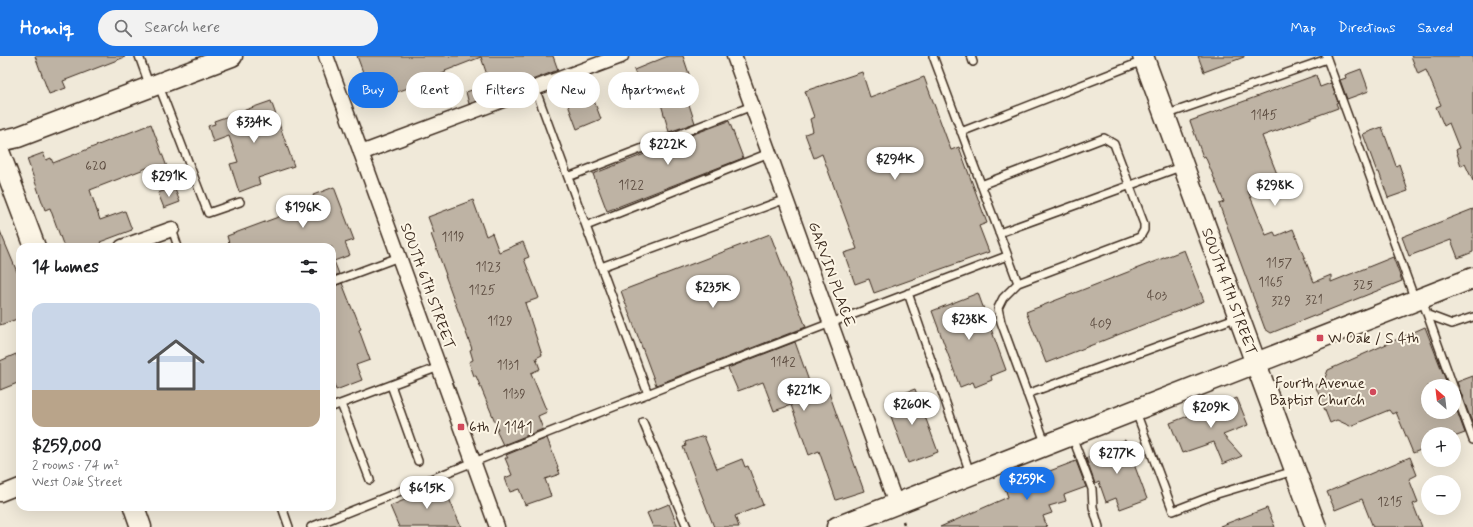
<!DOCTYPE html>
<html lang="en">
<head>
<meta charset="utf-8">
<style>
	body { margin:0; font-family:Mynerve,sans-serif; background:#f2f2f2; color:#202124; height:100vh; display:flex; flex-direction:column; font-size:15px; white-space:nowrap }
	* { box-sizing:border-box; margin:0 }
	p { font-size:13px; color:#757577 }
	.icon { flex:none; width:22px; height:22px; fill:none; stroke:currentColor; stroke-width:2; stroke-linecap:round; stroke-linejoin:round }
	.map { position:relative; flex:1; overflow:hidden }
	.side { position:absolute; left:16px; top:187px; width:320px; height:268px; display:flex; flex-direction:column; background:#fff; border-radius:12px; box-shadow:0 4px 16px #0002 }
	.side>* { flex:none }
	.hud { position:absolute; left:348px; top:16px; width:380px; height:36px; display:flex; gap:8px }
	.needle { width:26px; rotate:332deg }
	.fabs { position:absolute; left:1421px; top:323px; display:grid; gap:8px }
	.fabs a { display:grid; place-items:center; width:40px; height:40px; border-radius:50%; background:#fff; box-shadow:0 4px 16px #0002; font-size:20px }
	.price { position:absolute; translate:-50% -34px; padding:0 9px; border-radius:14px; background:#fff; color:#222; font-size:13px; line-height:26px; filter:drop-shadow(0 1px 2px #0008) }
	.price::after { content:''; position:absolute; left:50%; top:24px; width:12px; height:9px; margin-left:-6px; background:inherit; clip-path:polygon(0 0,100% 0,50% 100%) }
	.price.active { background:#1a73e8; color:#fff }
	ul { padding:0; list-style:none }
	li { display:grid; align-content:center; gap:8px; height:212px; padding:0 16px }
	li span { display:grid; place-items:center; height:124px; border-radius:12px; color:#555 }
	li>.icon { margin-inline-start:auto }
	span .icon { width:72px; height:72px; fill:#fffc; stroke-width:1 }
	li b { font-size:17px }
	h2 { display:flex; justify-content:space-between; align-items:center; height:48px; padding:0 16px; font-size:17px }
	.pill { padding:0 14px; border-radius:18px; background:#fff; box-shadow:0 4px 16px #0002; font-size:14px; line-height:36px }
	.pill.active { background:#1a73e8; color:#fff }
	header { display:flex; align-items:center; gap:24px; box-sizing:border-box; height:56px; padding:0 20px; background:#1a73e8; color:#fff }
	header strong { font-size:19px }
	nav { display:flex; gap:22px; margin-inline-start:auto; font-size:14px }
	.search { width:280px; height:36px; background:#f2f2f2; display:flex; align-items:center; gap:10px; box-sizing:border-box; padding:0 14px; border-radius:22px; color:#757577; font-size:15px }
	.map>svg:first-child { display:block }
	.building { fill:#beb3a4; stroke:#3b2a1e }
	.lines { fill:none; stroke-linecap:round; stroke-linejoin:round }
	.lane-casing { stroke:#3b2a1e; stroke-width:10 }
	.street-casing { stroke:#3b2a1e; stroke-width:17 }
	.secondary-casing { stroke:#3b2a1e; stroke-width:23 }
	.path { stroke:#3b2a1e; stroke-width:2.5; stroke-dasharray:3 3; stroke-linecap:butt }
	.lane { stroke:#fcf5e5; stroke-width:7 }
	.street { stroke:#fcf5e5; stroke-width:14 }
	.secondary { stroke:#fcf5e5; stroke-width:20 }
	.poi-dot { fill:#d1495b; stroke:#fcf5e5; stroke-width:1.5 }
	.labels { text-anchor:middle; stroke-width:4; stroke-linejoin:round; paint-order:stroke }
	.number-label { font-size:13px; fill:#5c4c40 }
	.street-label { font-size:15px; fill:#3b2a1e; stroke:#fcf5e5 }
	.poi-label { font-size:15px; fill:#3b2a1e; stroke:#fcf5e5; text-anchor:start }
</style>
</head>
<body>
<header>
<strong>Homiq</strong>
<div class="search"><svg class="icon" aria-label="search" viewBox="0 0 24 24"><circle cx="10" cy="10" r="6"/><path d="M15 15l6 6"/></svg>Search here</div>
<nav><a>Map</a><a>Directions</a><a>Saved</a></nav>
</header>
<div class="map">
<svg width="1473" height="471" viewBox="0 0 1473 471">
	<rect width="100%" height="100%" fill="#f0e9d9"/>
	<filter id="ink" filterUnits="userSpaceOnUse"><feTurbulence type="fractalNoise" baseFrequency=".025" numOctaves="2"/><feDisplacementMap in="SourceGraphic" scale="8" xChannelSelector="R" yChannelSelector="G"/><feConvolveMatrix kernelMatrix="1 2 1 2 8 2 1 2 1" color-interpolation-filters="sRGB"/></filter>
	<g filter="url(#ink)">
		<path class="building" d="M35 0H124L125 1 63 25 66 32 49 38Z
			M357 0H553L558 14 469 48 466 36 490 28 481 1 445 15 446 16 422 27 383 41 380 35 371 38Z
			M668 0H683L694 33 685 36 695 67 669 76 661 48 662 47 653 21 639 27 634 14Z
			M1198 0H1244V1L1204 16Z
			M1411 0H1473V125L1465 108 1461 110 1456 94 1459 92 1449 67 1444 70 1436 51 1441 49 1426 14 1418 18Z
			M1361 13 1369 35 1347 43 1340 24 1346 22 1345 19Z
			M862 16 870 41 924 21 951 94 959 91 987 167 979 170 989 196 874 237 869 223 855 228 844 197 857 193 822 98 814 102 805 78 813 75 810 63 814 61 805 35Z
			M1316 19 1320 31 1331 27 1338 46 1336 47 1338 52 1262 80 1279 123 1248 135 1266 179 1274 176 1276 180 1293 173 1314 226 1331 219V226L1393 201 1402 225 1271 277 1265 273 1219 148 1224 146 1205 100 1203 101 1190 65Z
			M588 29 601 63 577 73 564 38Z
			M271 45 294 110 258 122 260 128 239 136 230 108 238 106 229 80 213 86 208 70 215 68 214 65Z
			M729 65 743 102 607 155 593 118 673 87 672 86Z
			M151 68 167 111 155 116 152 110 90 134 100 164 125 155 132 174 100 186 103 191H64L50 152 45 154 27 103 43 97 46 104 51 102 53 107Z
			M1382 71 1396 110 1399 108 1408 135 1388 142 1379 116H1377L1363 78Z
			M174 131 180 146 164 152 158 137Z
			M334 131 354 184 345 187 350 199 334 205 339 218 332 221V191H230L227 180 316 147 313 139Z
			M473 144 486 180 492 177 499 196 523 186 529 201 524 203 539 242 525 247 542 299 536 302 540 313 531 317 547 356 538 360 543 373 503 389 496 374 498 373 496 368 476 320H474L469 306 473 304 470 294 472 293 445 219H446L431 178 434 177 428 161Z
			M1473 153V196L1458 202 1451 184 1409 200 1402 181Z
			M0 175 20 223V262L0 269Z
			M770 178 806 271 656 329 621 235Z
			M1184 194 1204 245 1046 307 1026 256Z
			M342 227 353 255H354L361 273 359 274 370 304 356 309 362 324 336 334 332 322V231Z
			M978 237 1006 314 991 320 992 324 975 331 973 326 960 331 932 255Z
			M1425 271 1448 330H1428V356H1454V347L1465 377 1454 381V378H1428V391L1413 397 1396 356 1392 358 1389 354 1350 370 1337 364 1330 367 1315 329 1323 327 1328 314Z
			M795 286 815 342 829 337 864 435 836 444 819 395 809 399 791 349 774 355 763 326 738 335 728 312Z
			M16 298 20 308V326L0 334V305Z
			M1473 320V369L1457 326Z
			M915 333 938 396 908 407 885 344Z
			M1237 342 1248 369 1223 379 1242 400 1223 408 1214 386 1182 397 1170 367 1203 354 1204 356Z
			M704 380 717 413 742 403 745 411 748 410 763 449 735 460 739 471H714L683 391 686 390 685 386Z
			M547 382 558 411H557L560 418 545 423 551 440 525 449 519 433 510 436 505 422 512 419 505 402H508L506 399Z
			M1125 384 1147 443 1120 453 1116 442 1106 446 1099 426 1095 428 1086 402 1090 400 1089 398Z
			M1410 401 1417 419 1409 423 1418 446 1413 448 1422 471H1373L1362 443 1335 454 1327 436Z
			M1076 405 1086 431 1064 439 1066 445 1049 450 1052 457 1043 460 1047 471H940L1008 441 1005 432Z
			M443 428 461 471H399L390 450Z
			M669 448 678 471H653L647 457Z
			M1267 452 1275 471H1220V470Z"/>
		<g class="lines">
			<g class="lane-casing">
				<path id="lane" d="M139 0 150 31
					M933 0 1018 227 1003 242 998 252 1001 266 1046 389
					M971 0 973 6
					M1326 0 1415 244
					M159 30 208 157 240 146
					M535 32 648 338
					M1165 59 1327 3
					M961 76 1143 5
					M568 121 752 50
					M981 129 1104 82 1114 88 1144 168V174L1140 181 1018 227
					M586 170 769 97
					M172 173 178 191
					M999 177 1183 110
					M601 211 786 143
					M332 226 399 201
					M908 237 970 417
					M1422 244 1453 330
					M1428 259 1452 268 1473 261
					M391 329 418 405
					M1454 332 1473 384
					M1027 338 1238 261
					M341 348 370 424
					M332 351 439 311
					M1136 356 1173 455 1217 438 1294 415
					M643 366 687 471
					M1072 380 1092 433 1093 451 1099 471
					M282 451 289 471
					M311 471C542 378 774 288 1007 200"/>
			</g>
			<g class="street-casing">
				<path id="street" d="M326 0 497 471
					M734 0 896 448
					M361 97 621 0
					M122 191 172 173
					M0 438 20 430"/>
			</g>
			<g class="secondary-casing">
				<g id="secondary">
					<path id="s1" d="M1143 0 1316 471"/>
					<path d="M0 85 18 81 232 0"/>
					<path d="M0 98 35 191"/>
					<path d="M134 451 141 471"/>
					<path d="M837 471 1473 222"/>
				</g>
			</g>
			<path class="path" d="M903 465 905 471"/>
			<use href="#lane" class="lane"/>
			<use href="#street" class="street"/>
			<use href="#secondary" class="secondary"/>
		</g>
	</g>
	<g class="poi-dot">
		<rect x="1316" y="278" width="8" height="8" rx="2"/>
		<circle cx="1373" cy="336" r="4"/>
		<rect x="457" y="367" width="8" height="8" rx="2"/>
	</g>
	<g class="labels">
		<g class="number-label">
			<text x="1264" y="63">1145</text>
			<text x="96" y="114">620</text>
			<text x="631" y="133">1122</text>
			<text x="453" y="185">1119</text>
			<text x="1279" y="211">1157</text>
			<text x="488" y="215">1123</text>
			<text x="1271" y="230">1165</text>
			<text x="1363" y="233">325</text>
			<text x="482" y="238">1125</text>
			<text x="1157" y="244">403</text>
			<text x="1314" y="248">321</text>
			<text x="1281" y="249">329</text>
			<text x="500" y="269">1129</text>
			<text x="1101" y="272">409</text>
			<text x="783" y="310">1142</text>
			<text x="508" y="313">1131</text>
			<text x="514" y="342">1139</text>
			<text x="1390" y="450">1215</text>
		</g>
		<g class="street-label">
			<text transform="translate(832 218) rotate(70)" y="5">GARVIN PLACE</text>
			<text transform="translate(428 230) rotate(70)" y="5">SOUTH 6TH STREET</text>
			<text dy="5" stroke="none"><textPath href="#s1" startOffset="251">SOUTH 4TH STREET</textPath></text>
		</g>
		<g class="poi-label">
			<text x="1328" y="287">W Oak / S 4th</text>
			<text x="1365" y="332" text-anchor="end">Fourth Avenue<tspan x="1365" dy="17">Baptist Church</tspan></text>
			<text x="469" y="376">6th / 1141</text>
		</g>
	</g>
</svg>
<div class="fabs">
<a><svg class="needle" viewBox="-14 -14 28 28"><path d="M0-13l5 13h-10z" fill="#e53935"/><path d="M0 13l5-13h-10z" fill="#757577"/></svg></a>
<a>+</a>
<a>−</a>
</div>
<b class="price" style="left:254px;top:88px">$334K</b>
<b class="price" style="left:668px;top:110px">$222K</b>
<b class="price" style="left:895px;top:125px">$294K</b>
<b class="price" style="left:169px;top:142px">$291K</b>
<b class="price" style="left:1275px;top:151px">$298K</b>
<b class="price" style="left:303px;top:173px">$196K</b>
<b class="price" style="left:713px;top:253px">$235K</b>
<b class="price" style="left:969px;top:285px">$238K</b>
<b class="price" style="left:804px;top:356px">$221K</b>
<b class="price" style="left:912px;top:370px">$260K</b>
<b class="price" style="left:1211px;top:373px">$209K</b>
<b class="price" style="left:1117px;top:419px">$277K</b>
<b class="price active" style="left:1027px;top:445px">$259K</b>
<b class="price" style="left:427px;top:454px">$615K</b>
<div class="hud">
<a class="pill active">Buy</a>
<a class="pill">Rent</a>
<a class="pill">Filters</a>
<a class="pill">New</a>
<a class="pill">Apartment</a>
</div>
<section class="side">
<h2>14 homes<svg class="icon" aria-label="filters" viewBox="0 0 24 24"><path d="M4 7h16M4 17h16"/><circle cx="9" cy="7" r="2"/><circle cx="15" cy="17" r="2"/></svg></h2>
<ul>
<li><span style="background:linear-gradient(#c9d6e8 70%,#b9a48a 0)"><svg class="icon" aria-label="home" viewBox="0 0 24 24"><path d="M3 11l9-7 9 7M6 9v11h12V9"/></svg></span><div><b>$259,000</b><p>2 rooms · 74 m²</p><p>West Oak Street</p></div></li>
</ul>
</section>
</div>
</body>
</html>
